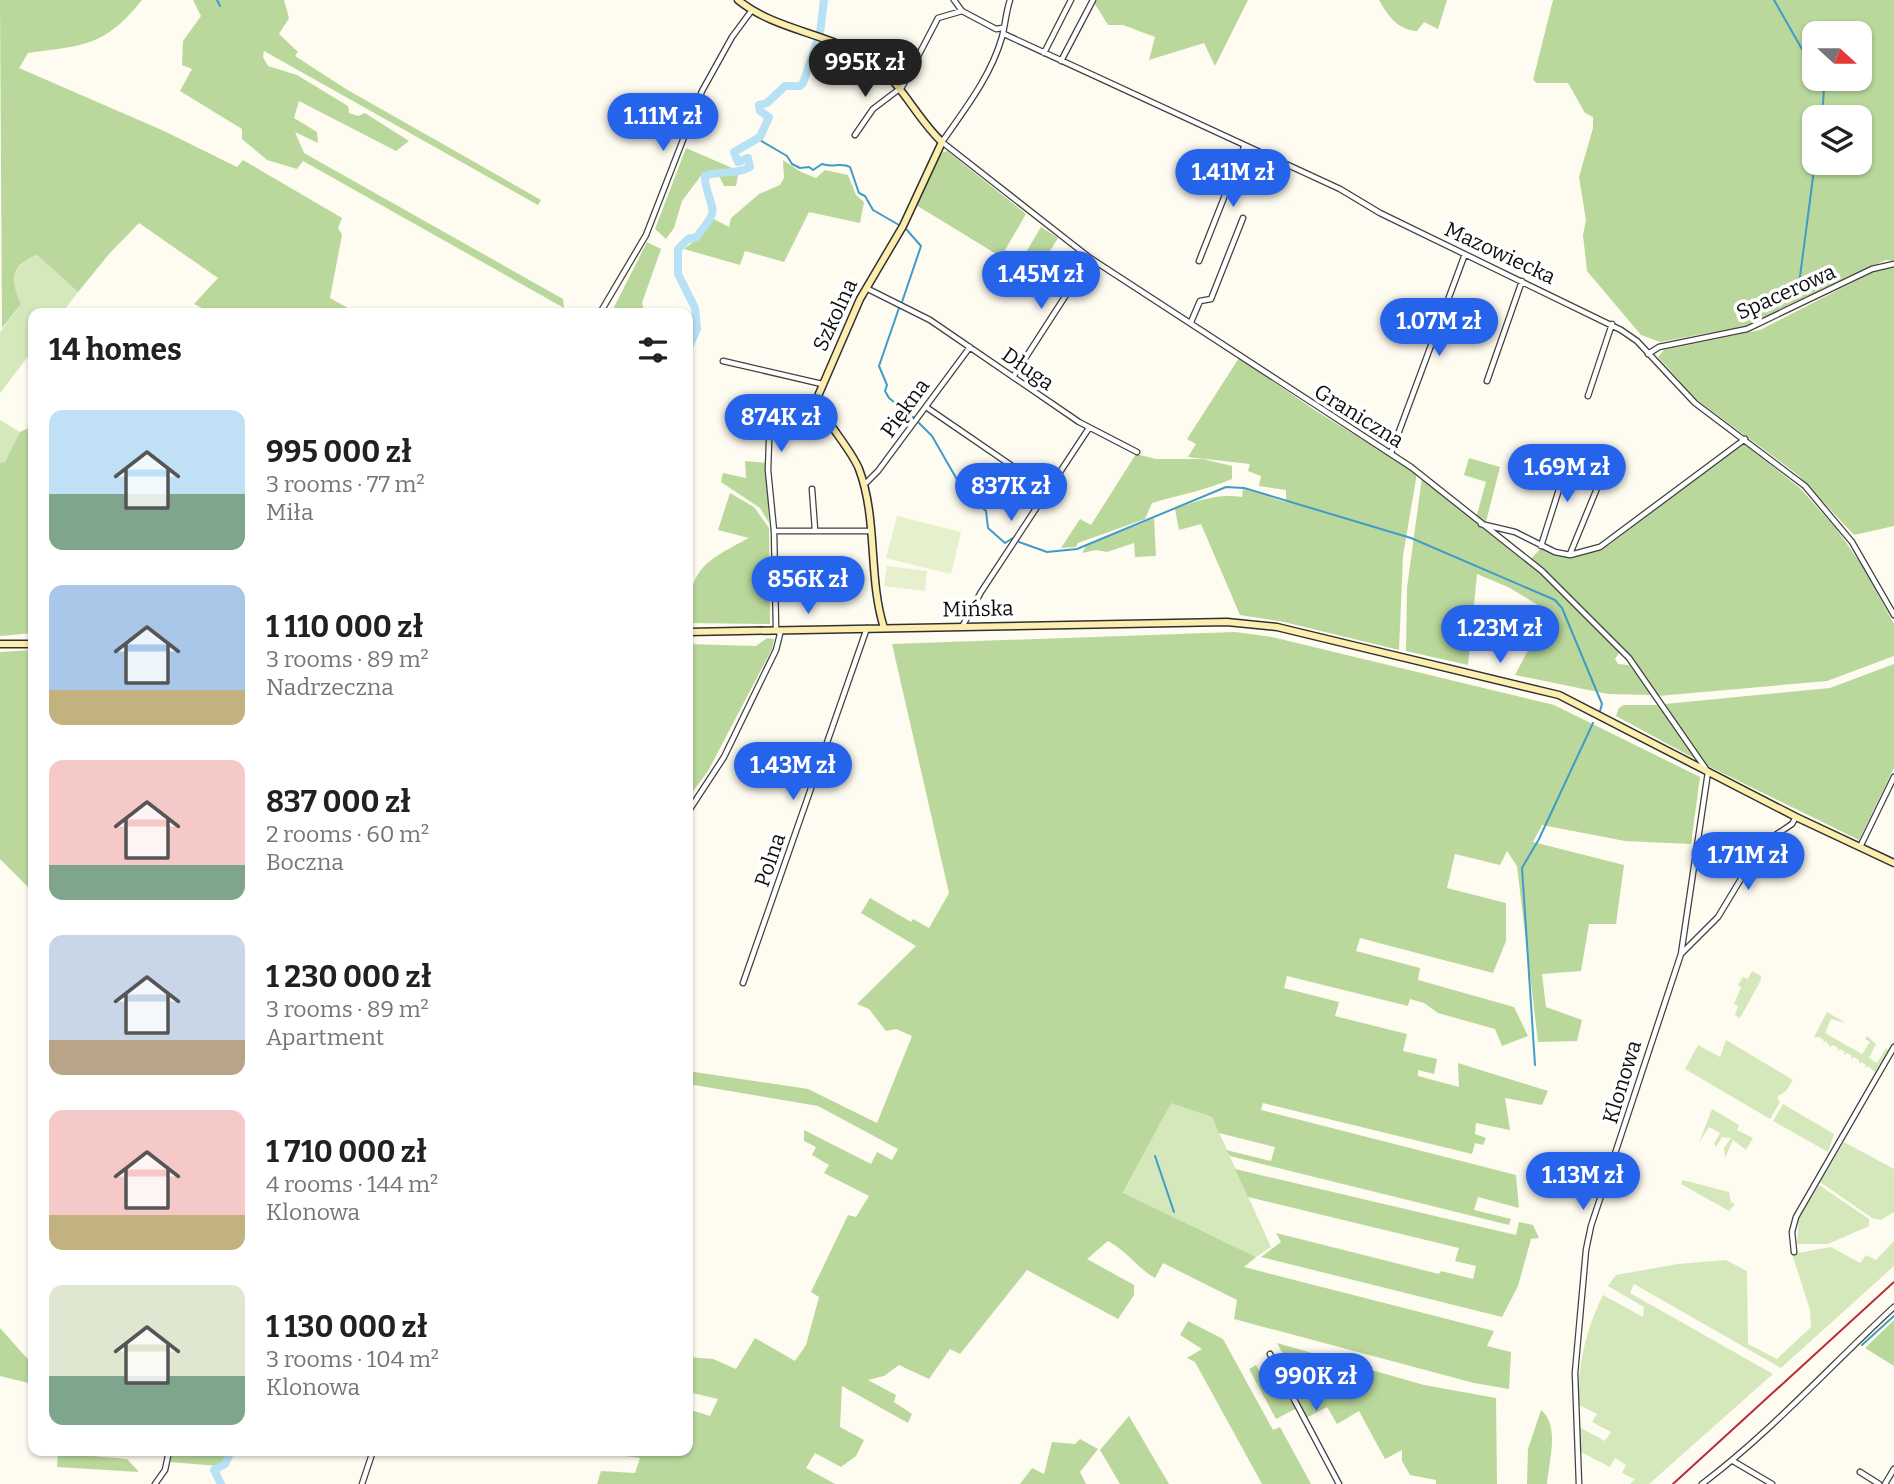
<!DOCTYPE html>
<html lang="en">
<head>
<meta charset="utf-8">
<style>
	body { margin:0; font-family:Bitter,serif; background:#f2f2f2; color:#202124; height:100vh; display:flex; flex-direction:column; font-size:26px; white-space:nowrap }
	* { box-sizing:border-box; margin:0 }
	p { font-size:23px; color:#757577 }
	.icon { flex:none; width:38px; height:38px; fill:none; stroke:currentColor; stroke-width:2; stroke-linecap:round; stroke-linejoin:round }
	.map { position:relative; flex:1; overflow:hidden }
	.drawer { position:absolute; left:28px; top:308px; width:665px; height:1148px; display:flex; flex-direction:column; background:#fff; border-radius:14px; box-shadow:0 2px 5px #0004 }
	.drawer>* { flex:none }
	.needle { width:46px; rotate:111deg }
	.controls { position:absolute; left:1802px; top:21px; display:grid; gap:14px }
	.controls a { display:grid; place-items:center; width:70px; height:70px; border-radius:14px; background:#fff; box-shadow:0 2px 5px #0004; font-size:35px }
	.price { position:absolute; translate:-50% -60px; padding:0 16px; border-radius:24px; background:#2563eb; color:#fff; font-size:23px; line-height:46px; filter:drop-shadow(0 2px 4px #0008) }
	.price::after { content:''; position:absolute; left:50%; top:42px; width:21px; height:16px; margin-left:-10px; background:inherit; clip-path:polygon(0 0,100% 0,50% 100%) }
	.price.current { background:#222; color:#fff }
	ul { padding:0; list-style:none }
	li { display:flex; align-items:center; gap:21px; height:175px; padding:0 21px }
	li span { display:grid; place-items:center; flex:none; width:196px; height:140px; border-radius:14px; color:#555 }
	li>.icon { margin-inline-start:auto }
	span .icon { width:84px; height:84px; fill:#fffc; stroke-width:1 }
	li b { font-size:30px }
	h2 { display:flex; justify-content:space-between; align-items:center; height:84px; padding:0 21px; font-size:30px }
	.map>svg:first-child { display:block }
	.green { fill:#d5e8bb }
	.forest { fill:#bad89b; fill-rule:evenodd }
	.pitch { fill:#e6f0cc }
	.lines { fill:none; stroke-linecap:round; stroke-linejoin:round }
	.stream { stroke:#409bc9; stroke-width:2 }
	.river { stroke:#b7e1f4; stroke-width:8 }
	.street-casing { stroke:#414141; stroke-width:7 }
	.secondary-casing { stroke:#303030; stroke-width:9 }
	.street { stroke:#fff; stroke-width:4.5 }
	.secondary { stroke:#fceeae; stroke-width:6 }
	.rail { stroke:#ba2b3a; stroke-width:2 }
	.labels { text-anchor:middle; stroke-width:7; stroke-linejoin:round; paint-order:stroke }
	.street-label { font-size:21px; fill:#0e0e0e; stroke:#fff }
</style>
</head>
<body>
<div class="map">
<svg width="1894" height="1484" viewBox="0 0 1894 1484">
	<rect width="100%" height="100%" fill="#fefbf0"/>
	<path class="green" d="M37 255 78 292 62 313H33V350L0 393V332L21 304C9 280 9 267 37 255Z
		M0 420 20 432 5 463H0Z
		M1752 971 1761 976V980L1740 1018 1735 1015 1738 1006 1734 1004 1741 987 1738 985 1743 977 1748 979Z
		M1827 1012 1846 1023 1831 1019 1825 1033 1862 1054 1870 1042 1865 1039 1867 1036 1876 1044 1869 1058 1877 1063 1886 1048 1888 1050 1875 1072 1868 1066 1865 1068 1866 1065 1861 1062 1859 1064V1060L1854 1057 1851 1060 1852 1056 1847 1053 1844 1055 1845 1052 1840 1049 1837 1051 1838 1048 1833 1045 1830 1047 1826 1041 1823 1043 1824 1040 1819 1037H1814Z
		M1726 1040 1793 1080 1786 1091 1777 1097 1780 1102 1770 1119 1685 1069 1698 1045 1720 1057Z
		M1171 1102 1212 1117 1271 1247 1256 1257 1123 1194Z
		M1783 1104 1834 1134 1828 1152 1773 1121Z
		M1712 1109 1739 1125 1737 1130 1753 1138 1746 1150 1733 1140 1725 1158 1724 1148 1731 1138 1722 1137 1716 1147 1714 1144 1720 1133 1709 1127 1699 1143Z
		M1844 1142 1894 1169V1212L1881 1220 1872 1218 1820 1182Z
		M1683 1180 1729 1192 1731 1202 1735 1204 1729 1211 1681 1184Z
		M1819 1185 1869 1219V1226L1828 1244H1797L1799 1217Z
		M1894 1241V1266L1781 1368 1634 1284 1630 1293 1773 1374 1649 1484H1630L1635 1479 1622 1473 1626 1465 1615 1458 1610 1467 1581 1452 1579 1427 1605 1441 1611 1432 1592 1422 1597 1414 1577 1404C1579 1364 1585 1331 1603 1295L1643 1317 1644 1307 1608 1286 1616 1275 1678 1264 1726 1260 1747 1271 1748 1344 1777 1359 1811 1327 1810 1310 1792 1254 1831 1247 1860 1263 1866 1255 1876 1260Z"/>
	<path class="forest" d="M0 0H142C104 47 85 45 28 53L19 68 164 131 237 167 243 160 342 218 338 228 342 235 330 298 357 313H212L194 304 218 278 139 223 109 254 78 292 37 255C9 266 10 280 21 304L2 328Z
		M193 0H284L289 18 279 34 298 52 295 56 346 89 541 200 538 205 264 51 263 57 268 66 297 75 348 106 349 113 358 116 365 113 409 141 396 151 299 101 294 118 317 132 318 143 295 132 304 153 563 299 564 308 303 161 297 169 267 160 242 139V129L180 91 192 69 182 65 183 41 201 16Z
		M1097 0H1248L1215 66 1204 43 1149 60 1155 37 1123 25H1108L1095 4Z
		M1379 0H1447L1438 29 1424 22 1417 31C1398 30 1388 16 1379 0Z
		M1553 0H1894V261L1886 260 1746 326 1660 342 1641 335 1587 271 1583 235 1586 220 1579 177 1593 128V117L1585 113 1568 83H1537L1533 80ZM1815 33H1860V79H1815ZM1815 117H1860V163H1815Z
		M686 148 739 171 736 186H724L717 172 703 173 682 201 674 228 666 239 655 229Z
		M947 151 1026 214 1001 257 916 205 941 153Z
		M783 160 801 172 816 178 825 170 848 175 856 195 864 202 860 223 809 212 784 262 745 251 740 265 684 249 697 239 712 218 729 227 731 218 759 194 780 185 784 178Z
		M1041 227 1058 238 1035 275 1018 266Z
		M647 242 661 249 642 303 645 313H611Z
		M1894 267V526L1854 535 1798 475 1696 399 1658 357 1664 350 1760 330 1875 271Z
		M1239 358 1316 411 1417 473 1403 556 1399 650 1284 622 1240 615 1201 524 1179 530 1175 509C1196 501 1219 493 1242 497L1243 489 1286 502V490L1259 486 1261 476 1248 471 1250 464 1188 457 1196 444 1187 439Z
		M33 426V633L0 636V463L5 462 20 432Z
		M1743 443 1801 489 1835 527 1861 564 1894 624V656L1827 681 1658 696C1619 646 1578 601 1530 560L1541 548 1573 556 1609 545Z
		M1136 454 1156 459H1203L1232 466V479C1206 490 1179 495 1152 503L1145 519 1078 543 1076 547 1061 548 1080 519 1091 525Z
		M1469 458 1500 467 1486 522 1476 518 1486 482 1464 475Z
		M745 461 766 463 769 523 760 508 721 482 723 473 746 478Z
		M1422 477 1550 581 1617 648 1619 653 1615 659 1618 664 1629 665 1652 695 1608 694 1515 675 1535 637 1550 627 1549 612 1510 588 1477 574 1468 665 1406 651 1407 588Z
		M730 493 754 507 769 528 770 624 688 623C688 569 705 561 749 538L718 530Z
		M1154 518 1156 556 1135 557 1134 543 1107 552 1096 550 1082 553 1086 546Z
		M1235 632 1272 637 1554 705 1700 777 1691 844 1625 841 1542 825 1533 842 1624 865 1616 924H1589L1581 971 1542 974 1546 1007 1582 1020 1577 1041 1538 1042 1517 866 1507 851 1500 865 1455 854 1447 888 1506 903V941L1493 973 1360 938 1356 951 1420 968 1418 980 1514 1007 1528 1036 1502 1046 1495 1029 1438 1013 1424 1003 1410 999 1408 1006 1287 976 1284 988 1339 1002 1335 1016 1407 1034 1403 1051 1437 1059 1434 1074 1418 1070V1076L1459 1087 1458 1063 1548 1091 1542 1105 1505 1098 1510 1130 1476 1123 1475 1134 1486 1138 1483 1145 1475 1143 1472 1154 1263 1103 1261 1110 1516 1175 1519 1208 1478 1197 1474 1210 1511 1219 1509 1225 1230 1156 1226 1150 1271 1161 1275 1147 1219 1133 1212 1117 1171 1103 1123 1193 1256 1257 1244 1267 1494 1331 1487 1346 1511 1352 1509 1389 1474 1383 1234 1319 1237 1300 1163 1263 1155 1278C1136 1267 1127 1251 1108 1241L1087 1259 1134 1285V1295L1118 1319 1027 1270 960 1354 950 1349 929 1379 899 1365 884 1376 868 1380 896 1395 894 1402 912 1414 908 1423 842 1386 840 1427 864 1440 856 1456 841 1467 815 1453 806 1468 835 1484H597L601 1471 635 1473 640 1458 587 1451H688V1409L710 1416 718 1399 688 1392V1357L713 1359 736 1369 755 1338 795 1361 806 1345 819 1297 811 1292 848 1215 856 1217 869 1196 824 1173 829 1165 812 1155 816 1147 804 1141V1130L871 1164 877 1152 892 1160 898 1149 818 1106 688 1084V1071L808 1089 877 1123 912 1036 896 1029 886 1031 869 1009 857 1004 916 946 861 913 870 898 911 922 913 919 929 928 949 893 892 644Z
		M767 638 774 639 772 649 708 771 688 798V644L756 646Z
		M33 650V892L0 859V652Z
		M1894 664V768L1859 840 1706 765 1665 704 1830 688Z
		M1624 705H1660L1699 761 1616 716 1619 708Z
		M1235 1169 1516 1235 1519 1222 1533 1225 1539 1238 1531 1239 1518 1286 1502 1317 1261 1257 1281 1242 1276 1233 1439 1274 1441 1271 1473 1279 1476 1266 1455 1261 1459 1248 1248 1197Z
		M1894 1320V1366L1865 1348Z
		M1188 1321 1223 1339 1273 1430 1280 1427 1311 1484H1262L1195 1362 1187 1358 1202 1349 1180 1335Z
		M0 1328 33 1365V1384L0 1376Z
		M1277 1343 1424 1385 1496 1398 1497 1484H1436V1480L1410 1475 1402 1461V1450L1385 1459 1359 1411 1337 1424 1327 1407 1306 1418 1288 1384 1296 1379Z
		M1256 1365 1274 1398 1288 1390 1297 1408 1276 1419 1249 1369Z
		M1541 1410C1560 1425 1549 1461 1547 1484H1527L1528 1449Z
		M1129 1416 1169 1484H1120L1100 1450Z
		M1080 1439 1098 1449 1080 1472 1086 1484H1020L1032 1468 1044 1474 1052 1442 1075 1444Z
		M173 1451H228L223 1465 218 1466 170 1462Z
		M58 1453 127 1459 139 1472 57 1467Z"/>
	<path class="pitch" d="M897 516 961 532 951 574 886 558Z
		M887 566 927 571 925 591 884 586Z"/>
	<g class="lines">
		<path class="stream" d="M217 0 220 6
			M1774 0 1815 72
			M1818 79 1824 89 1822 117
			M758 139 787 156 792 164 800 168 809 167 813 170 822 164C832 168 841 162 850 167L859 193 865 196 873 210 899 225
			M1798 292 1815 162
			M902 302 921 246 906 229
			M899 308 879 366 887 385 885 391 889 398 914 418
			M919 423 932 436 963 490 986 511 988 528 1005 543 1013 538
			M1019 542 1047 552 1077 549 1226 487 1244 488 1411 538 1555 600 1562 608 1602 704 1600 711
			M1535 1065 1522 868 1539 839 1593 723
			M1155 1156 1174 1212
			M1862 1345 1894 1316"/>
		<path class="river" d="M688 349 697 329 695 308 678 274V249L688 239 697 237C701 230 710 221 712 214 715 206 704 190 705 176 719 170 738 175 750 167L748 158 738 162 734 152 760 137 769 117 760 111 759 105 767 103 785 86H800L803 83 820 33 824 0
			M221 1484 214 1470 225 1464 231 1451"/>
		<g class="street-casing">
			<path id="street" d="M954 0 962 11
				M1010 0C1006 12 1005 26 1002 37 991 76 965 109 942 142L1090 258 1411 467 1542 571 1629 658 1708 772 1681 954
				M1004 34 1340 189 1380 213 1621 330 1637 341 1695 403 1805 486 1852 542 1894 615
				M1044 53 1071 0
				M1061 61 1093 0
				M855 135 873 109 902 87 938 18 962 11 996 29 1002 28
				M1199 261 1244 147
				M866 288 930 320 1079 422 1137 452
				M600 313 646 235 702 91 732 37 752 10
				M1191 322 1200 301 1211 299 1243 218
				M1648 354 1659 347 1747 329 1872 269 1894 264
				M723 361 822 384
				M1013 377 1090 258
				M1487 381 1522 281
				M1588 396 1612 324
				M926 407 1021 472
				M1391 453 1465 254
				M864 485 878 471 970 347
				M812 489 815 530
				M1481 524 1515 532 1555 552 1570 555 1600 547 1745 439
				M774 531 768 470 770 414 777 408 813 414 820 410
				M1541 546 1570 455
				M1570 554 1598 486
				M962 627 981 592 1089 428
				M688 812 724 757 776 650 780 634 776 628 774 531H870
				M1860 847 1894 777
				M743 983 867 628
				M1794 1252 1792 1232 1796 1217 1894 1047
				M1270 1354 1339 1484
				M1733 1461 1772 1484
				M1860 1472 1879 1484
				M155 1484 165 1470 169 1451
				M362 1484 373 1451
				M1579 1484 1575 1373 1586 1250 1591 1226 1681 954 1718 917 1762 844 1792 824 1796 817
				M1702 1484C1771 1432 1830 1366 1894 1307
				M1885 1484 1894 1469"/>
		</g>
		<g class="secondary-casing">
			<path id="secondary" d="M738 0C776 31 830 33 871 61 901 81 916 118 942 142L903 226 860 299 818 396C817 414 850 446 859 469 878 519 868 578 884 628
				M688 632 1227 622 1277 627 1559 695 1796 817 1894 863
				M0 644H33"/>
		</g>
		<use href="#street" class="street"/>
		<use href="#secondary" class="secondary"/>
		<path class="rail" d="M1673 1484 1894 1282"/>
	</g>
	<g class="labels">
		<g class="street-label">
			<text transform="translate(1500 253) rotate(25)" y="7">Mazowiecka</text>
			<text transform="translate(1786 292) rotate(-24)" y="7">Spacerowa</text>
			<text transform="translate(835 315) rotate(-65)" y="7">Szkolna</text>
			<text transform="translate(1028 369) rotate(35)" y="7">Długa</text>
			<text transform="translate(905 408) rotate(-54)" y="7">Piękna</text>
			<text transform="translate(1359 416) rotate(32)" y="7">Graniczna</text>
			<text transform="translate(978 609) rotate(-1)" y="7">Mińska</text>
			<text transform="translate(770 860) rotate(-71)" y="7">Polna</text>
			<text transform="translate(1622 1082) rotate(-73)" y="7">Klonowa</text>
		</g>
	</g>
</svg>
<div class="controls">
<a><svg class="needle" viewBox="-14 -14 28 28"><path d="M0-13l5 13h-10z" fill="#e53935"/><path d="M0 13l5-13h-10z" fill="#757577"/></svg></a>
<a><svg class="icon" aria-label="layers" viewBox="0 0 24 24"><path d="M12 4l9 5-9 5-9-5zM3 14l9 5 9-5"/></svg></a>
</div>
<b class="price current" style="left:865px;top:99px">995K zł</b>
<b class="price" style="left:663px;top:153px">1.11M zł</b>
<b class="price" style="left:1233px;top:209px">1.41M zł</b>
<b class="price" style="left:1041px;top:311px">1.45M zł</b>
<b class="price" style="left:1439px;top:358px">1.07M zł</b>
<b class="price" style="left:781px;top:454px">874K zł</b>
<b class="price" style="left:1567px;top:504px">1.69M zł</b>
<b class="price" style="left:1011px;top:523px">837K zł</b>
<b class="price" style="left:808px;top:616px">856K zł</b>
<b class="price" style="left:1500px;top:665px">1.23M zł</b>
<b class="price" style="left:793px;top:802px">1.43M zł</b>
<b class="price" style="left:1748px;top:892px">1.71M zł</b>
<b class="price" style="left:1583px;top:1212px">1.13M zł</b>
<b class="price" style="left:1316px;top:1413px">990K zł</b>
<section class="drawer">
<h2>14 homes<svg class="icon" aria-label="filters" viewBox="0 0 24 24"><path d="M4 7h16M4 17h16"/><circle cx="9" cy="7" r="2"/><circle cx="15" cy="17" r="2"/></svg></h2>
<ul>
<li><span style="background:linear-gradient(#bfe0f5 60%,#7fa58c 0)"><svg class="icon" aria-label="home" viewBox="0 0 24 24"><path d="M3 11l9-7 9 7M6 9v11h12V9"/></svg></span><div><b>995 000 zł</b><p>3 rooms · 77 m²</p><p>Miła</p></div></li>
<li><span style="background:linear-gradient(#a9c7e8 75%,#c2b280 0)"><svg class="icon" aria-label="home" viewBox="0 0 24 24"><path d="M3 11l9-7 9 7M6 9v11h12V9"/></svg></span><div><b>1 110 000 zł</b><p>3 rooms · 89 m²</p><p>Nadrzeczna</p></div></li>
<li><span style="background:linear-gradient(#f6c9c9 75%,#7fa58c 0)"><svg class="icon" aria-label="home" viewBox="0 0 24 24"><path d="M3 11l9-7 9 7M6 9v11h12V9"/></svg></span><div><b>837 000 zł</b><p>2 rooms · 60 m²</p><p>Boczna</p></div></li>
<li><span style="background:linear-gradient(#c9d6e8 75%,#b9a48a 0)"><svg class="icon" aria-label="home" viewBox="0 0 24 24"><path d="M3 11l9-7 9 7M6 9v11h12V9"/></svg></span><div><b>1 230 000 zł</b><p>3 rooms · 89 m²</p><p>Apartment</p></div></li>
<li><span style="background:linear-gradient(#f6c9c9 75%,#c2b280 0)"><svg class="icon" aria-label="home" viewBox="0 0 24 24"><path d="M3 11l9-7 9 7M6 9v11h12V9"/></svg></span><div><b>1 710 000 zł</b><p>4 rooms · 144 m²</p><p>Klonowa</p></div></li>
<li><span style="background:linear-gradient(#dfe7d0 65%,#7fa58c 0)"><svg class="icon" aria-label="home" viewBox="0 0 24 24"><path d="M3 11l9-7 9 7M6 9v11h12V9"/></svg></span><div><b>1 130 000 zł</b><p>3 rooms · 104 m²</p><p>Klonowa</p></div></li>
</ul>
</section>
</div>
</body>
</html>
